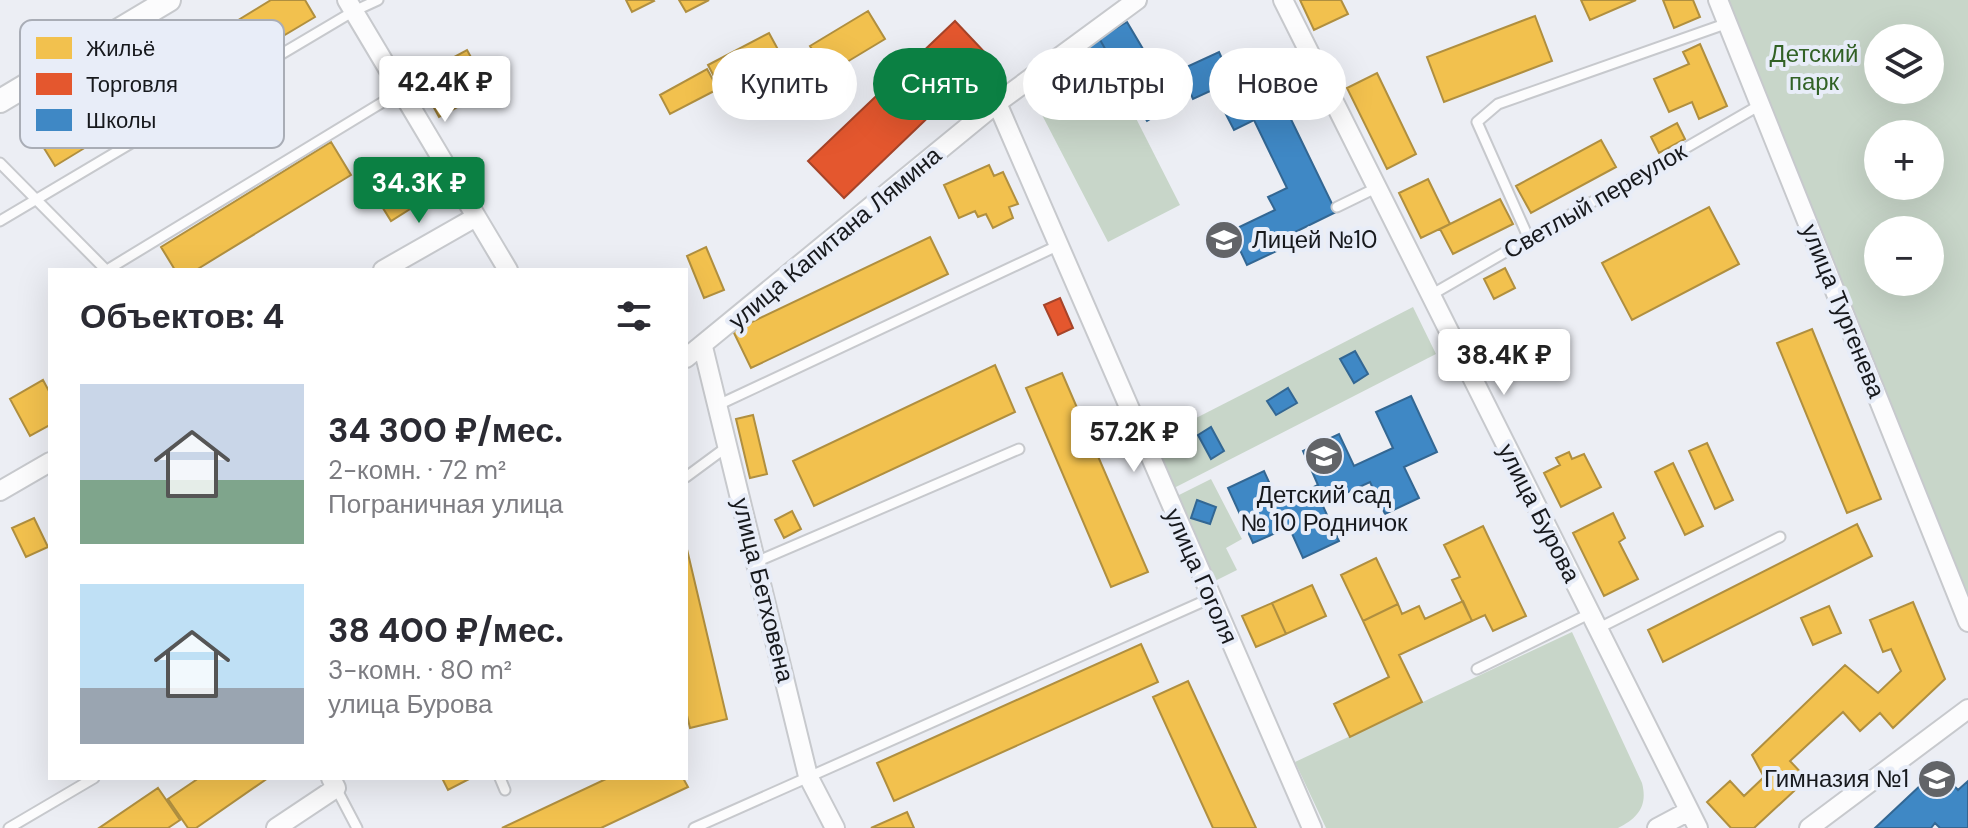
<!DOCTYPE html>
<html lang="ru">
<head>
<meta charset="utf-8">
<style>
	body { margin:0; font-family:"DM Sans",sans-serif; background:#f2f2f3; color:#2b2b33; height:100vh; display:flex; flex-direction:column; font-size:30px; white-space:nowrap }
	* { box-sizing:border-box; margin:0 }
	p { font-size:26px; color:#7c7c81 }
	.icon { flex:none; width:44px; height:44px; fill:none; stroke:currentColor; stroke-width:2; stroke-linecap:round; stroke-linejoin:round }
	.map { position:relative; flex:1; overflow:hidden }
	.side { position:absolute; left:48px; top:268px; width:640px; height:512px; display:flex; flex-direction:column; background:#fff; border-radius:0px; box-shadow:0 8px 32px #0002 }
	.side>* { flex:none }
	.banner { position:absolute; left:712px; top:48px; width:760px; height:72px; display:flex; gap:16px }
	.tools { position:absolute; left:1864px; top:24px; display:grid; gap:16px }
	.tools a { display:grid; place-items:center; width:80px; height:80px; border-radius:50%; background:#fff; box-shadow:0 8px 32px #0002; font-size:40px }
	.price { position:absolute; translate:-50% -68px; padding:0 18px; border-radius:8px; background:#fff; color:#222; font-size:26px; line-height:52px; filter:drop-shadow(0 2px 4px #0008) }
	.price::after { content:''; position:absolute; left:50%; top:48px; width:24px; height:18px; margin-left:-12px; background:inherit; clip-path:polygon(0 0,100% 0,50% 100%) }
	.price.current { background:#0b8043; color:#fff }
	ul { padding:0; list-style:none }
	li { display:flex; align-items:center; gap:24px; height:200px; padding:0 32px }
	li span { display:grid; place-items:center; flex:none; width:224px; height:160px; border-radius:0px; color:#555 }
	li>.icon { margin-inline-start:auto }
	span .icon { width:96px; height:96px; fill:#fffc; stroke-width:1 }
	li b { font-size:34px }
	h2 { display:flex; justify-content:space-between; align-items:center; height:96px; padding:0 32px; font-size:34px }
	.chip { padding:0 28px; border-radius:36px; background:#fff; box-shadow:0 8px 32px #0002; font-size:28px; line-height:72px }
	.chip.current { background:#0b8043; color:#fff }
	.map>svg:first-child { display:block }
	.green { fill:#c8d6c9; fill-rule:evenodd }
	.homes { fill:#f2c14e; stroke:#b08f3f; stroke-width:2 }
	.shops { fill:#e4572e; stroke:#a64429; stroke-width:2 }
	.schools { fill:#3f88c5; stroke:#336793; stroke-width:2 }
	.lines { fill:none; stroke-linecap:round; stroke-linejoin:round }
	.service-casing { stroke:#c7c9cd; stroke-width:13 }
	.minor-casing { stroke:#c7c9cd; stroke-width:22 }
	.tertiary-casing { stroke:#c7c9cd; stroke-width:26 }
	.service { stroke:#fcfcfd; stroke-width:9 }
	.minor { stroke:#fcfcfd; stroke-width:18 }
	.tertiary { stroke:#fcfcfd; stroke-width:22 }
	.labels { text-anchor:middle; stroke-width:8; stroke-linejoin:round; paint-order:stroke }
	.park-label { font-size:24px; fill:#326226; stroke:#e8edf8 }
	.street-label { font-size:24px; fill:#17191d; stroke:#e8edf8 }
	.poi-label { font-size:24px; fill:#17191d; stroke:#e8edf8; text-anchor:start }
	.key { fill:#e8edf8; stroke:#a9adb6; stroke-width:2 }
	.key-label { font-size:22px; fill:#17191d }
</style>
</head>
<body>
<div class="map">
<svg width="1968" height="828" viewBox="0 0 1968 828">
	<rect width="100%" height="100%" fill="#eceef4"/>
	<path class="green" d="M1718 0H1968V622ZM1878 38H1930V90H1878ZM1878 134H1930V186H1878ZM1878 230H1930V282H1878Z
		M1114 75 1180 205 1108 242 1041 113Z
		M1413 307 1436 354 1174 488 1153 440Z
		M1211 479 1242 539 1226 548 1237 570 1213 582 1177 496Z
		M1572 632 1642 783C1648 806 1638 818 1618 828H1326L1295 762Z"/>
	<path class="homes" d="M271 0H305L315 17 228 69 209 38Z
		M626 0H653L654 1 632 12Z
		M679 0H709L686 12Z
		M1300 0H1341L1348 14 1314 30Z
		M1581 0H1636L1590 20Z
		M1663 0H1693L1700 17 1674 28Z
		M868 11 885 39 827 74 810 46Z
		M1535 16 1552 61 1444 102 1427 57Z
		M201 31 221 65 55 166 34 132Z
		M769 33 781 55 748 73 757 88 735 100 727 84 720 88 708 65Z
		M1700 44 1727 106 1699 119 1692 102 1669 112 1654 79 1689 64 1683 52Z
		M467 50 489 90 439 117 417 77Z
		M707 69 718 89 670 114 660 95Z
		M1377 73 1416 154 1387 169 1347 88Z
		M1677 123 1685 139 1659 153 1651 137Z
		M1601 140 1616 167 1531 213 1516 186Z
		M331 142 351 175 196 270H175L161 247Z
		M989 165 994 176 1003 172 1018 204 1009 207 1013 218 993 228 986 214 978 217 975 211 959 218 944 185Z
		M408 170 426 199 391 221 373 192Z
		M1428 179 1450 224 1421 238 1399 193Z
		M1500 199 1513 224 1453 254 1440 229Z
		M1709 207 1739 264 1632 320 1602 263Z
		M930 237 948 274 751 368 733 331Z
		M706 247 724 290 704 298 687 256Z
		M1505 268 1515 288 1494 299 1484 279Z
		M1812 329 1881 499 1847 513 1777 343Z
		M995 365 1015 412 814 506 793 461Z
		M1062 373 1148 572 1111 587 1026 388Z
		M43 380 50 393V425L30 436 10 399Z
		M753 415 767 474 750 478 736 419Z
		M1707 443 1733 500 1715 509 1689 451Z
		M1569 452 1572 459 1584 454 1601 487 1561 507 1544 473 1560 465 1556 458Z
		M1673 463 1703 526 1685 535 1655 472Z
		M792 511 801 529 784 538 775 520Z
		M1613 513 1625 538 1619 542 1638 579 1604 596 1573 533Z
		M34 518 48 547 26 557 12 528Z
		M1857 524 1872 556 1663 662 1648 630Z
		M1483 526 1526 616 1493 631 1485 615 1472 621 1452 580 1460 577 1444 545Z
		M686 545 727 719 690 728 686 711Z
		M1376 558 1398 604 1363 621 1341 575Z
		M1312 585 1326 616 1286 634 1272 603Z
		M1463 601 1472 621 1399 655 1422 702 1350 737 1334 704 1389 677 1363 621 1398 604 1402 614 1419 606 1425 619Z
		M1913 602 1945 679 1893 728 1880 713 1860 731 1843 712 1790 761 1807 779 1754 828H1731L1707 802 1730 781 1744 796 1764 777 1752 755 1845 665 1878 693 1901 671 1891 649 1883 652 1870 620Z
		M1272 603 1286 634 1256 647 1242 616Z
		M1829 606 1841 633 1813 645 1801 618Z
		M1141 644 1158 682 894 801 877 763Z
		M1188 681 1256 828H1213L1153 697Z
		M199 778H268L196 828H188L168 799Z
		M442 778H471L448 790Z
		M608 778H683L688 787 601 828H502Z
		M158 788 180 820 168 828H99Z
		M907 812 914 828H871Z"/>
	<path class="shops" d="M955 21 990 58 844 198 808 161Z
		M1060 298 1073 328 1058 335 1044 305Z"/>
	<path class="schools" d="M1127 22 1156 71 1127 88 1099 38Z
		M1099 38 1116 68 1100 77 1083 47Z
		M1219 52 1232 81 1193 99 1180 70Z
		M1156 71 1175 104 1147 121 1127 88Z
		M1268 72 1336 212 1287 236 1291 244 1247 265 1231 231 1275 210 1268 197 1287 188 1254 120 1234 130 1217 97Z
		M1355 351 1368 374 1354 383 1340 359Z
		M1288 388 1297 403 1276 415 1267 401Z
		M1411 396 1437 452 1404 467 1419 498 1385 514 1370 482 1322 504 1339 541 1303 558 1289 527 1253 543 1228 488 1264 471 1279 504 1318 485 1303 451 1339 434 1354 466 1393 448 1376 412Z
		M1211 427 1224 451 1211 459 1198 435Z
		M1197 500 1216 507 1210 524 1191 518Z
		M1938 769 1958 790 1968 781V828H1940L1935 823 1931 828H1875Z"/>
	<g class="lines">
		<g class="service-casing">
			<path id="service" d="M0 163 106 270
				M1337 207 1376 188
				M0 221 354 11 378 0
				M1529 239 1477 122 1498 104 1728 23
				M107 270 401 91
				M1431 295 1760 105
				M718 405 1057 246
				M686 477 728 446
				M756 562 1019 449
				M1597 629 1780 537
				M1477 669 1589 614
				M500 778 505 790
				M336 788 357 828
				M9 828 94 778
				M694 828 1211 598"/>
		</g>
		<g class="minor-casing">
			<path id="minor" d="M347 0 508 270
				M1283 0 1698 828
				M1718 0 1968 622
				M997 103 1312 828
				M383 270 476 217
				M703 347 808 776 835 828
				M686 358 997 103 1137 0
				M0 491 50 462
				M276 828 336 788 331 778
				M1657 828 1689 811
				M1809 828 1968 709"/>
		</g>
		<g class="tertiary-casing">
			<path id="tertiary" d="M0 101 169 0"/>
		</g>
		<use href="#service" class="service"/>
		<use href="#minor" class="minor"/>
		<use href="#tertiary" class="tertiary"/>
	</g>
	<defs>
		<g id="school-disc" transform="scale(2)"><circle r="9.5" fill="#626468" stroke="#e8edf8"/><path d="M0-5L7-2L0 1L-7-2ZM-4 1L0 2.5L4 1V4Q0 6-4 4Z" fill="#fff"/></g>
	</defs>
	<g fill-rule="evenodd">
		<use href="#school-disc" x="1224" y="240"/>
		<use href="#school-disc" x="1324" y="456"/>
		<use href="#school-disc" x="1937" y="779"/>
	</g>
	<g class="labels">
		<g class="park-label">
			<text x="1814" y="62">Детский<tspan x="1814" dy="28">парк</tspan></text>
		</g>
		<g class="street-label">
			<text transform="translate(1595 201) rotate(-30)" y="8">Светлый переулок</text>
			<text transform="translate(835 238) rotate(-40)" y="8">улица Капитана Лямина</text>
			<text transform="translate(1843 311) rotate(68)" y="8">улица Тургенева</text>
			<text transform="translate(1539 513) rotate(63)" y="8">улица Бурова</text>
			<text transform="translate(1201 576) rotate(66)" y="8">улица Гоголя</text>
			<text transform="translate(763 590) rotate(76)" y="8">улица Бетховена</text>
		</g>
		<g class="poi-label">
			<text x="1252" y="248">Лицей №10</text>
			<text x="1324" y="503" text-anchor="middle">Детский сад<tspan x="1324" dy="28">№ 10 Родничок</tspan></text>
			<text x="1909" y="787" text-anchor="end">Гимназия №1</text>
		</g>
	</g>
	<rect x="20" y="20" width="264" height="128" rx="12" class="key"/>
	<rect x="36" y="37" width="36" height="22" fill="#f2c14e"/>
	<rect x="36" y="73" width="36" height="22" fill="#e4572e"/>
	<rect x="36" y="109" width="36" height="22" fill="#3f88c5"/>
	<g class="key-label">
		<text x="86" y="56">Жильё</text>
		<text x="86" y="92">Торговля</text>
		<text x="86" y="128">Школы</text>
	</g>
</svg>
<div class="tools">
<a><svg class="icon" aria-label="layers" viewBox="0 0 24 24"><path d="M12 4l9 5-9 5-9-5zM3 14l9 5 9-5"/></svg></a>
<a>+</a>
<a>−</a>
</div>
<b class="price" style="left:445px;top:124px">42.4K ₽</b>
<b class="price current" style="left:419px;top:225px">34.3K ₽</b>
<b class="price" style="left:1504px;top:397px">38.4K ₽</b>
<b class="price" style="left:1134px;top:474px">57.2K ₽</b>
<div class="banner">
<a class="chip">Купить</a>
<a class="chip current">Снять</a>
<a class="chip">Фильтры</a>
<a class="chip">Новое</a>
</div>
<section class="side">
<h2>Объектов: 4<svg class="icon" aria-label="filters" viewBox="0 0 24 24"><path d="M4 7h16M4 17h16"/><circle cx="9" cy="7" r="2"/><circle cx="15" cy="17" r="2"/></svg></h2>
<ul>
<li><span style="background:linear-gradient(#c9d6e8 60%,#7fa58c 0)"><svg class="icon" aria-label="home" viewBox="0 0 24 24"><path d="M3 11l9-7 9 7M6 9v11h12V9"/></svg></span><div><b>34 300 ₽/мес.</b><p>2-комн. · 72 m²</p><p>Пограничная улица</p></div></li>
<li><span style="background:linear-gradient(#bfe0f5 65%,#9aa5b1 0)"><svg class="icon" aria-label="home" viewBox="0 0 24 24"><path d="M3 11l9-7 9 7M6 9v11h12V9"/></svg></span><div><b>38 400 ₽/мес.</b><p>3-комн. · 80 m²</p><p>улица Бурова</p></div></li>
</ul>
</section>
</div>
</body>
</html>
